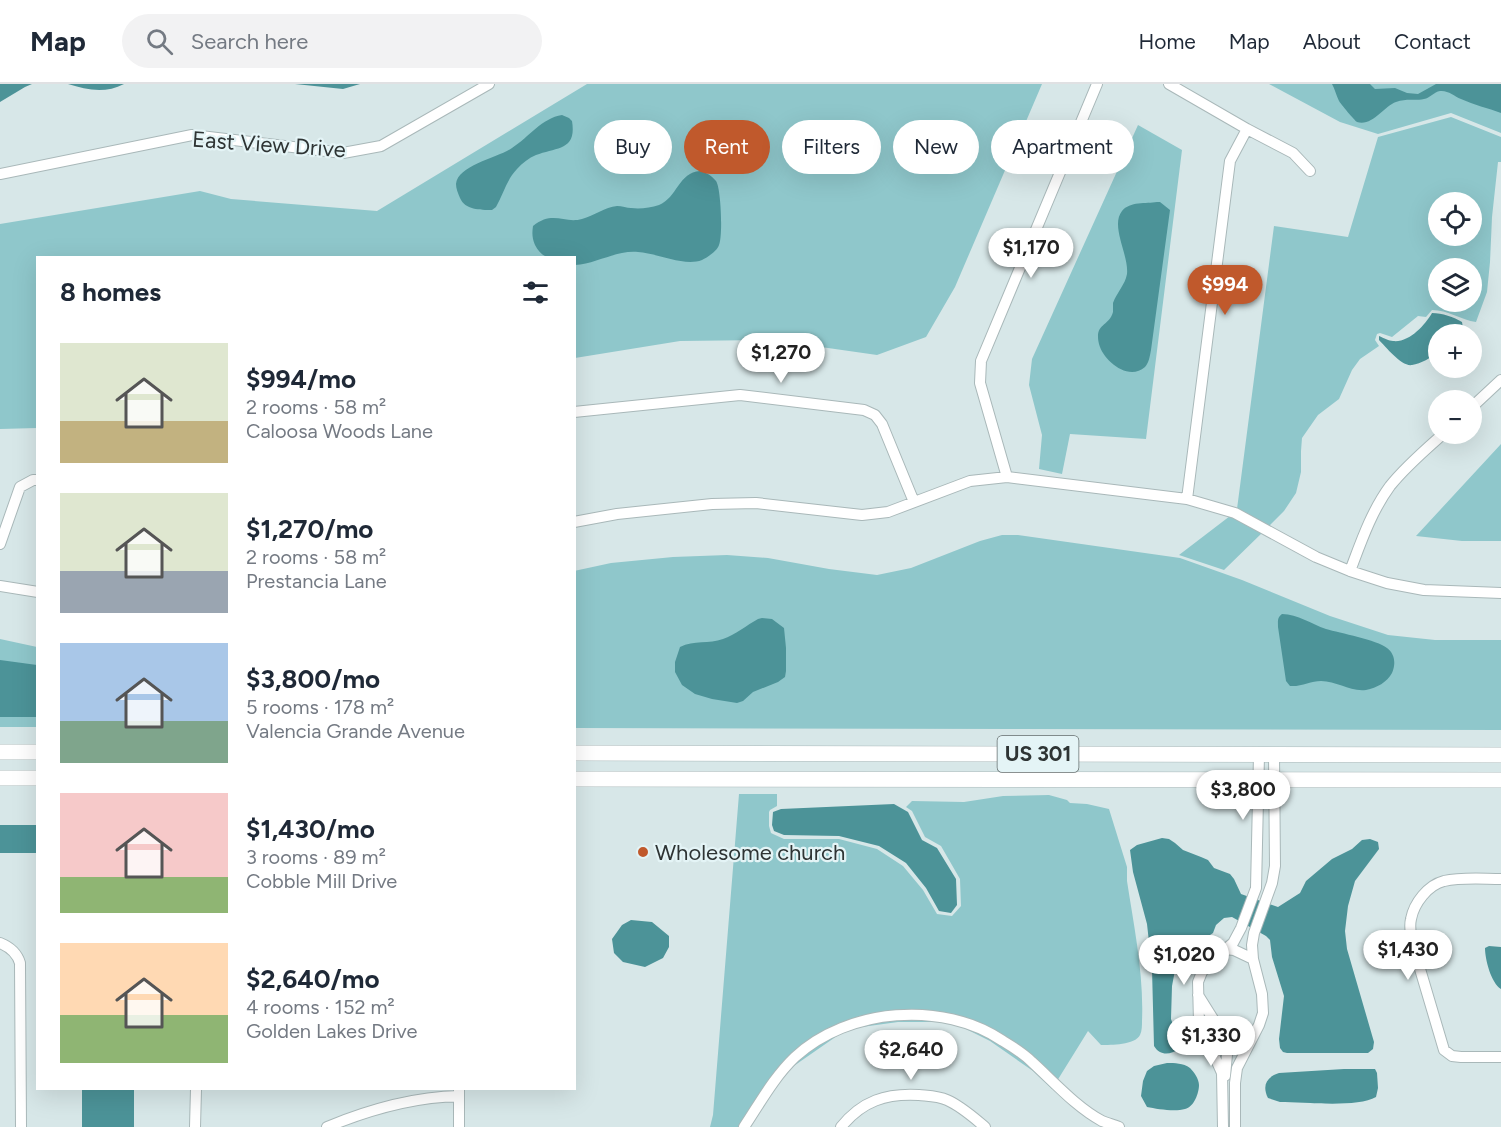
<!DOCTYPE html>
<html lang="en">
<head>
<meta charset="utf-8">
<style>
	body { margin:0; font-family:Figtree,sans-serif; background:#f2f2f3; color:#1f2937; height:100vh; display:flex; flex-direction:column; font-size:22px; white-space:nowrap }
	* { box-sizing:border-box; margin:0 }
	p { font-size:20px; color:#747a83 }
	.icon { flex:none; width:33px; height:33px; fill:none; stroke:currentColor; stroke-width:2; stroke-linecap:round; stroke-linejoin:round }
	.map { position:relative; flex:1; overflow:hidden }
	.panel { position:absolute; left:36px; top:172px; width:540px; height:834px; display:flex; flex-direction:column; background:#fff; border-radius:0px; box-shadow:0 6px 24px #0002 }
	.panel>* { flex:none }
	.guide { position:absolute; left:594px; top:36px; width:570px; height:54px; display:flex; gap:12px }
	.buttons { position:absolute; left:1428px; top:108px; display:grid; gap:12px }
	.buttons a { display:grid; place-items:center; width:54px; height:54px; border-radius:50%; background:#fff; box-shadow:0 6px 24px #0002; font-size:30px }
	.price { position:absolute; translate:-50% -51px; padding:0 14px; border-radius:21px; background:#fff; color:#222; font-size:20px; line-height:39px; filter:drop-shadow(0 2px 3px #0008) }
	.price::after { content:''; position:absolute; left:50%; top:36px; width:18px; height:14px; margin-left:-9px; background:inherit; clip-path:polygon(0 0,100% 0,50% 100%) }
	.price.current { background:#c0592c; color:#fff }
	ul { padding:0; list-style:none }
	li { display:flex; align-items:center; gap:18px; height:150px; padding:0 24px }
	li span { display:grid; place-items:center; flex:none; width:168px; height:120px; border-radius:0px; color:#555 }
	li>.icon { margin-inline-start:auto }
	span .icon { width:72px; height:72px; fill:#fffc; stroke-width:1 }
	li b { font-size:26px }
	h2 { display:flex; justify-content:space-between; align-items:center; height:72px; padding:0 24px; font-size:26px }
	.pill { padding:0 21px; border-radius:27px; background:#fff; box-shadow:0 6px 24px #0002; font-size:21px; line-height:54px }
	.pill.current { background:#c0592c; color:#fff }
	header { display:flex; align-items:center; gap:36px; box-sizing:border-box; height:84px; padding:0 30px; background:#fff; border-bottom:2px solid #e0e1e3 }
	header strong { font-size:28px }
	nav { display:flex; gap:33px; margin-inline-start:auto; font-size:21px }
	.search { width:420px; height:54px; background:#f2f2f3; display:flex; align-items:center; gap:15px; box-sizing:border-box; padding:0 21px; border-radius:33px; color:#747a83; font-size:22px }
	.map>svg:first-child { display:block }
	.green { fill:#8fc7cb; fill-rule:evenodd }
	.water { fill:#4c9398 }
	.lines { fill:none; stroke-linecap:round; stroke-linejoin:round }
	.minor-casing { stroke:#a9b8b9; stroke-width:12 }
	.primary-casing { stroke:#a9b8b9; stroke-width:16 }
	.minor { stroke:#fff; stroke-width:10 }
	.primary { stroke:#fff; stroke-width:15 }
	.poi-dot { fill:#c0592c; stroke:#e4f4f6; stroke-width:2 }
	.labels { text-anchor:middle; stroke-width:4.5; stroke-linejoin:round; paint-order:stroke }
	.shield { fill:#e4f4f6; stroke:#656e6e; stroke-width:1.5 }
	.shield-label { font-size:21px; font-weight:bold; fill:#2e3434 }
	.street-label { font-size:22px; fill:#2e3434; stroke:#e4f4f6 }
	.poi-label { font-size:22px; fill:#2e3434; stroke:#e4f4f6; text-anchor:start }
</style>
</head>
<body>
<header>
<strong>Map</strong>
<div class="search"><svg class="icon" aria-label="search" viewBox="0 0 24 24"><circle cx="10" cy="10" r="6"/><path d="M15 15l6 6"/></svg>Search here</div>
<nav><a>Home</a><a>Map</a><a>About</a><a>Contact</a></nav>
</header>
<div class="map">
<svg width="1501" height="1043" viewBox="0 0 1501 1043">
	<rect width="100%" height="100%" fill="#d7e7e8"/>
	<path class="green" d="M587 0H1042L955 203 926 253 877 271 772 256 680 257 575 274 574 174H38L37 344 0 345V140L200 107 231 115 377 127Z
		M1269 0H1501V49L1451 29 1378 50 1340 38Z
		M1451 33 1501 53V78H1498L1492 133 1490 178 1487 208 1476 238C1461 236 1448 226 1432 226L1426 233 1418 232 1392 253 1380 249 1377 250 1375 256 1379 262 1360 275 1352 286 1339 315 1318 331 1302 354 1301 367V388L1296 409 1284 427 1269 442 1237 425 1274 142 1348 153 1378 53ZM1438 118H1472V152H1438ZM1438 184H1472V218H1438Z
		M1138 41 1182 66 1146 355 1070 350 1062 390 1039 385 1042 351 1029 301 1032 275Z
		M1501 360V457H1462L1416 452Z
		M1230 432 1263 448 1224 486 1179 471Z
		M1002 451H1018L1180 474 1242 496 1330 532 1388 551 1435 556H1501V646L575 644 574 487 611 479 673 473 727 471 768 474 829 485 877 491 911 484 980 457Z
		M0 555 37 563V643H0Z
		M739 710H777V722L770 726 769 728V742L771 749 773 750 784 755H839L877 765 903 782 923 806 937 830 952 832 961 822 960 795 941 762 925 753 912 727 906 723 912 717 964 718 1003 712 1049 711 1067 716 1070 719 1087 720 1109 725 1127 783V797C1134 843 1144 890 1142 937 1142 941 1142 947 1140 951 1135 961 1111 961 1101 961L1088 947 1052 1005 1033 987 990 957 952 938H898L847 945 788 986 747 1043H710L713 1031Z"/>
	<path class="water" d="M0 0H32L25 3 0 18Z
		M68 0H124C105 10 87 6 68 0Z
		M295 0H360L343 5Z
		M1332 0H1370L1375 5 1395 4 1407 9 1418 10 1436 0H1501V29C1488 24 1474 21 1461 15 1454 12 1448 6 1440 7 1434 8 1430 14 1424 15 1414 17 1407 14 1396 18 1384 22 1372 43 1357 38 1355 37 1340 19 1339 17 1336 11 1335 5 1332 0Z
		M562 31 569 34 572 37C577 67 556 63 536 71 529 74 522 79 517 85 507 95 503 111 496 123L492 126C480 126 465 126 460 114 458 109 456 105 456 100 458 81 498 74 512 64 529 53 542 34 562 31Z
		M700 87C707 89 711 91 716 97 721 104 723 152 719 161 717 167 708 173 702 176 684 183 657 169 638 168 616 166 596 180 575 181L574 174C558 174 544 179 535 161 532 154 532 149 533 142 553 126 564 140 582 135 594 132 605 123 617 122 622 122 627 124 631 124 640 125 650 124 659 121 677 114 679 88 700 87Z
		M1157 118H1160L1170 126 1151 266C1150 271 1149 279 1145 283 1128 298 1103 276 1099 260 1094 239 1109 243 1113 228 1113 225 1113 222 1113 219 1117 208 1125 201 1127 190 1129 171 1110 142 1122 127 1130 117 1146 120 1157 118Z
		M1432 229C1442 229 1454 233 1462 238L1463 244 1457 250H1438V269C1431 273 1421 280 1412 281 1402 283 1386 263 1379 256V252C1384 254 1389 257 1393 257 1409 259 1425 241 1432 229Z
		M1282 530C1298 530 1311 540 1326 545 1340 549 1377 556 1387 564 1395 570 1396 580 1392 589 1387 598 1377 604 1366 606 1350 608 1337 597 1321 597 1311 597 1301 603 1290 602L1286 597 1278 543C1278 537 1277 534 1282 530Z
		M762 534 772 535 784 544 786 564V587L785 593 778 598 753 608 743 617 737 619 712 615 695 610 682 601 675 588V578L680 563C694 556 709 560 723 555 735 551 747 541 758 535Z
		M0 576 37 581V633H0Z
		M894 720 908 728 922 756 937 764 956 795 957 821 951 829 939 827 926 804 906 779 879 762 839 752 784 751 774 747 772 741 773 728 781 725Z
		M0 741H37V769H0Z
		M1162 754 1169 755 1175 759 1183 766 1201 773 1208 776 1214 784 1230 790 1234 795 1241 810 1278 823 1300 809 1306 797 1332 775 1352 765 1362 756 1370 755 1378 758 1379 765 1355 797 1348 822 1345 847 1347 865 1374 958 1373 965 1368 969H1287L1283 968 1280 964 1279 955 1284 912 1272 873 1270 856 1266 852 1232 833 1224 834 1216 841 1213 849 1186 867 1176 881 1172 902 1171 935 1179 958V965C1170 971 1160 972 1154 962L1152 885 1147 840 1133 788 1130 766 1137 761Z
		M631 836 652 838 669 852V863L663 874 645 883 623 878 614 869 612 855 622 841Z
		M1489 862 1501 863V905C1491 899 1485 875 1485 864Z
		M1167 979C1175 979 1183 979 1190 984 1194 988 1199 995 1199 1001 1199 1009 1194 1023 1185 1025 1175 1028 1157 1025 1147 1023L1141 1012 1143 997 1147 987 1154 982Z
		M1344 985H1375L1377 989 1378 1004 1376 1013C1357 1024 1304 1018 1280 1018L1268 1014C1262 1002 1266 993 1279 989Z
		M82 1005H134V1043H82Z"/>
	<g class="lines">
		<g class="minor-casing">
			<path id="minor" d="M1169 0 1247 45 1293 69 1310 87
				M0 90 192 51 343 69 381 62 489 0
				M1472 323 1501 296
				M574 328 740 311 864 326 875 331 882 340 914 418
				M1007 393 980 299 981 277 1097 0
				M1187 415 1230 77 1247 45
				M574 438 617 430 712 420 756 419 862 431 888 428 970 397 1007 393 1187 415 1235 429 1316 473 1350 487 1387 499 1424 506 1501 509
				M0 460 20 403 33 396H38
				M1350 487C1361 458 1371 428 1390 402 1405 383 1425 366 1443 350
				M0 502 38 508
				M1501 795C1483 795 1462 793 1444 797 1428 801 1414 819 1411 835 1409 843 1411 851 1412 858L1444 966 1452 972 1461 973H1501
				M0 859C10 863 17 869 20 879L21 1043
				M1225 865 1234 866 1253 875
				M1198 911 1220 946
				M1223 952 1228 960 1225 992
				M195 1043 196 1005
				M327 1043C368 1026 414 1013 459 1012
				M459 1043V1005
				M744 1043C760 1019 774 993 795 973 848 924 943 916 1003 957 1013 963 1024 970 1032 978 1054 998 1076 1023 1102 1037 1107 1039 1114 1041 1119 1043
				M841 1043C862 1017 886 1009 919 1011 928 1012 938 1012 947 1016 961 1022 973 1033 985 1043
				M1223 1043 1222 989 1199 938 1198 898 1202 888 1211 877 1233 859 1241 844 1256 804 1259 671
				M1235 1043V999L1237 984 1259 941 1263 929 1262 910 1253 875 1252 861 1254 849 1272 799 1275 782 1274 671"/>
		</g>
		<g class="primary-casing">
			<path id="primary" d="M0 668H38
				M574 669 1501 671
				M0 694H38
				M574 695 1501 696"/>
		</g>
		<use href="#minor" class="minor"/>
		<use href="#primary" class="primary"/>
	</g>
	<circle class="poi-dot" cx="643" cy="768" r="6"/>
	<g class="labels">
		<rect class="shield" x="997.5" y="652" width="81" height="36" rx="4.5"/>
		<g class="shield-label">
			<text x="1038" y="677">US 301</text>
		</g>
		<g class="street-label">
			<text transform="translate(269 60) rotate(4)" y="8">East View Drive</text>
		</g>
		<g class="poi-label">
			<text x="655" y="776">Wholesome church</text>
		</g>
	</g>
</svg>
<div class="buttons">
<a><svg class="icon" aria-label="locate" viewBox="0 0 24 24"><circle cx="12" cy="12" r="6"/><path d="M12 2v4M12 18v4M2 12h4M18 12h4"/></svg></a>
<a><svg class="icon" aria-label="layers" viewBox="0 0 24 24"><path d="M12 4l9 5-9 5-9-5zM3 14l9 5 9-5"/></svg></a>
<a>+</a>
<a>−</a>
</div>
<b class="price" style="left:1031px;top:195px">$1,170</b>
<b class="price current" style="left:1225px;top:232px">$994</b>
<b class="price" style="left:781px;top:300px">$1,270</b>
<b class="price" style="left:1243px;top:737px">$3,800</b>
<b class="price" style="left:1408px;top:897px">$1,430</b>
<b class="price" style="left:1184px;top:902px">$1,020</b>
<b class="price" style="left:1211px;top:983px">$1,330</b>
<b class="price" style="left:911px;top:997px">$2,640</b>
<div class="guide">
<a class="pill">Buy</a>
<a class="pill current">Rent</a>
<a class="pill">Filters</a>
<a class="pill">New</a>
<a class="pill">Apartment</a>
</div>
<section class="panel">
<h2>8 homes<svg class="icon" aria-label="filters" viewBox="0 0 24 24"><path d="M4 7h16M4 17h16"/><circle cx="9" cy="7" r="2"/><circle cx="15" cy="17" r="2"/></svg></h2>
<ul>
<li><span style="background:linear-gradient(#dfe7d0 65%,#c2b280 0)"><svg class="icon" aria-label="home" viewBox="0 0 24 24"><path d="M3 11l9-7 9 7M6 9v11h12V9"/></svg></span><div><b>$994/mo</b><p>2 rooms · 58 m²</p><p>Caloosa Woods Lane</p></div></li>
<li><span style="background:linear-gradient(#dfe7d0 65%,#9aa5b1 0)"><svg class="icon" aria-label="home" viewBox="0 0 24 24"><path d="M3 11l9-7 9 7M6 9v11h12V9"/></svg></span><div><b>$1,270/mo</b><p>2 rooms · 58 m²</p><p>Prestancia Lane</p></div></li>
<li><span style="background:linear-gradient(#a9c7e8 65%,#7fa58c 0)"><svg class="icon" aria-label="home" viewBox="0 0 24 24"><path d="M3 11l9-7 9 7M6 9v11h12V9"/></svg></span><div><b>$3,800/mo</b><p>5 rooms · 178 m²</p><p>Valencia Grande Avenue</p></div></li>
<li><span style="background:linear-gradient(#f6c9c9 70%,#8fb573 0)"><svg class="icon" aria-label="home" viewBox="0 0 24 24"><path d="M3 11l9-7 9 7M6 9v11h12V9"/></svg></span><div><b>$1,430/mo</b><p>3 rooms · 89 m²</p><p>Cobble Mill Drive</p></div></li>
<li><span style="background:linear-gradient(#ffd9b3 60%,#8fb573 0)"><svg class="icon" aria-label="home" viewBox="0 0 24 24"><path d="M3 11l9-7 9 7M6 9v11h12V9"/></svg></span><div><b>$2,640/mo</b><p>4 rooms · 152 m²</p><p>Golden Lakes Drive</p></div></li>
</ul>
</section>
</div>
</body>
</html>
